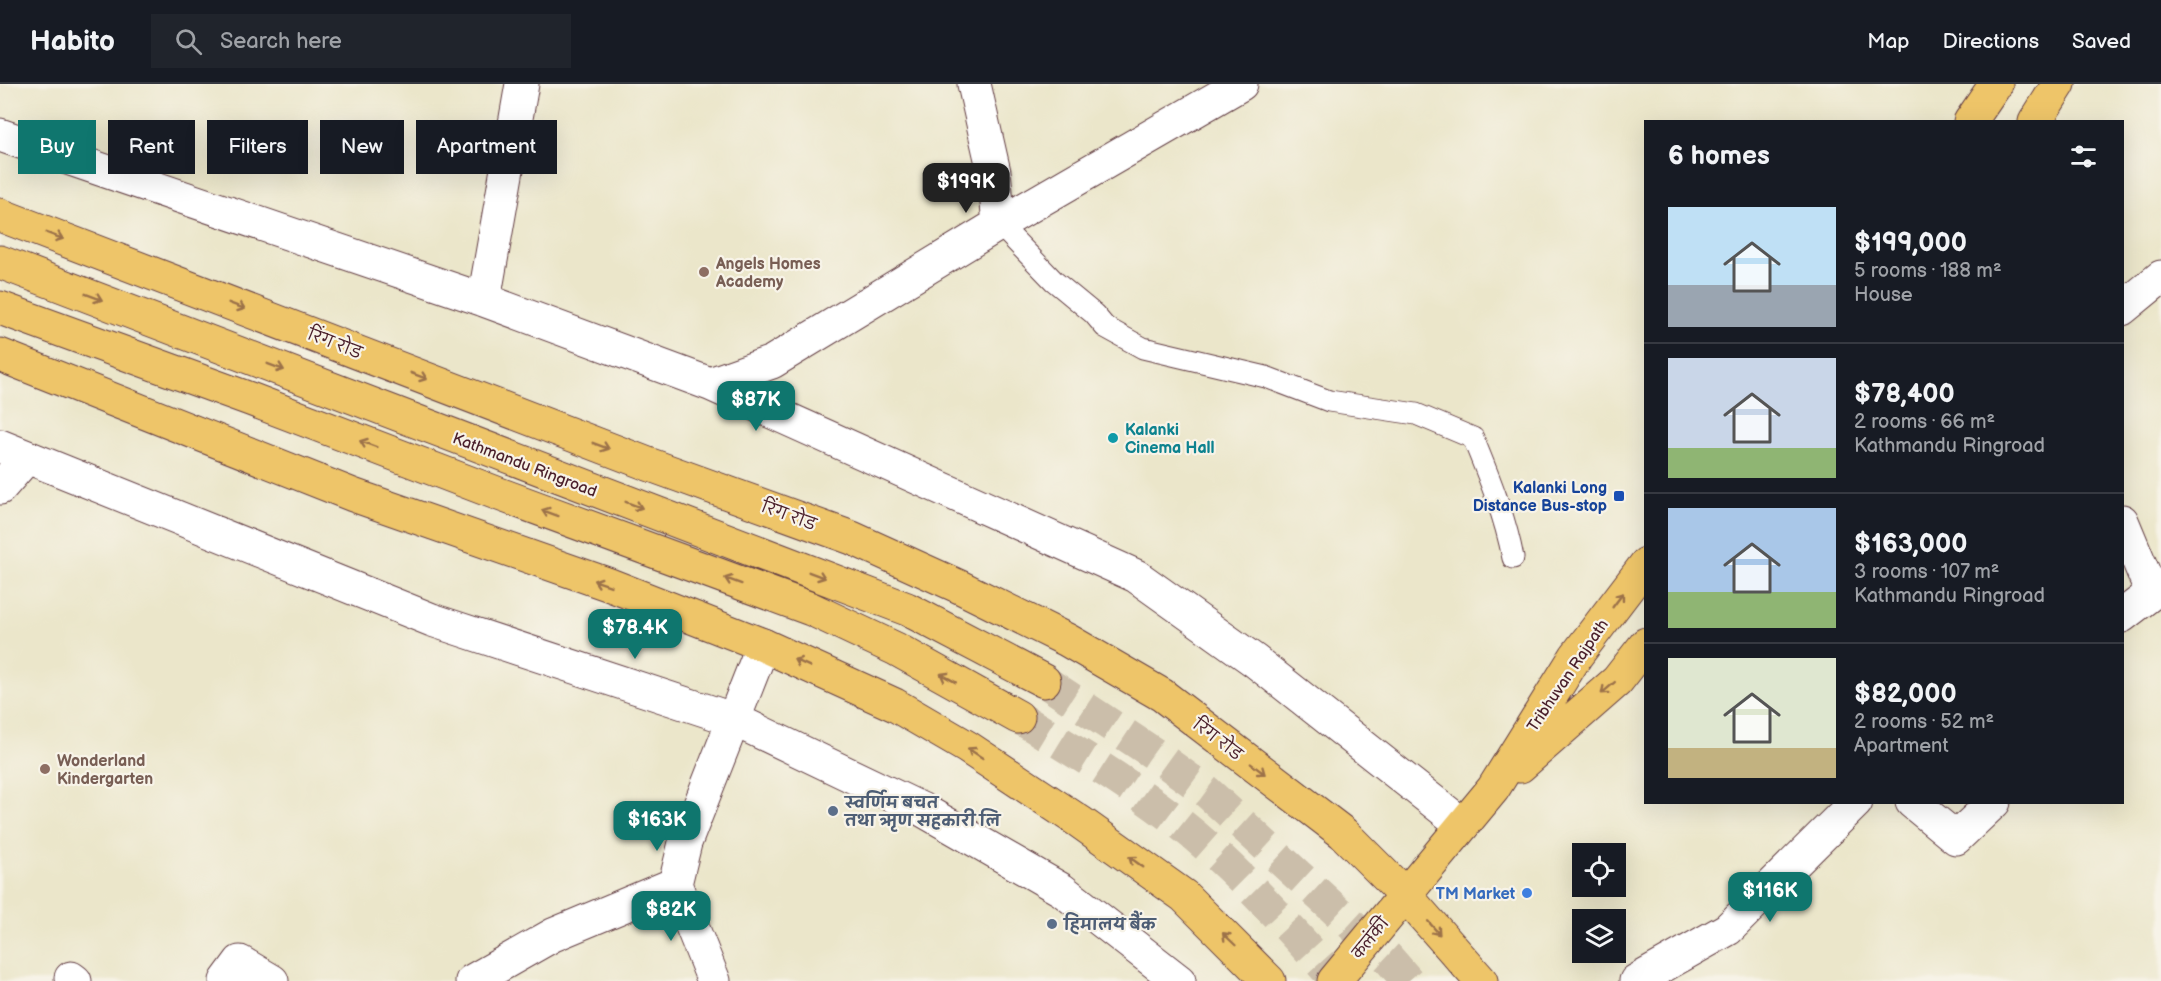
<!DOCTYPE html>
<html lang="en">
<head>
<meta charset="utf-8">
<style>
	body { margin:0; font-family:"Balsamiq Sans","Playpen Sans Deva",sans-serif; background:#20242c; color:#f1f3f6; height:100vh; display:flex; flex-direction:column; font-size:22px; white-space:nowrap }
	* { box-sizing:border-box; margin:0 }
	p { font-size:20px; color:#9ea1a6 }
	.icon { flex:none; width:33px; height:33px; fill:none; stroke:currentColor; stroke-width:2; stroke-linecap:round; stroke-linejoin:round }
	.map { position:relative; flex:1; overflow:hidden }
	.panel { position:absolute; left:1644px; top:36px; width:480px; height:684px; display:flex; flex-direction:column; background:#171b24; border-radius:0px; box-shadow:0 6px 24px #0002 }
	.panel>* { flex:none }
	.guide { position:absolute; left:18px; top:36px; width:570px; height:54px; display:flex; gap:12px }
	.buttons { position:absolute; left:1572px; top:759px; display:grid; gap:12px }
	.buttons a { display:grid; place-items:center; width:54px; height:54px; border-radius:0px; background:#171b24; box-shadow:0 6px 24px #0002; font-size:30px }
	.price { position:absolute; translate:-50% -51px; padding:0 14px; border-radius:12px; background:#0f766e; color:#fff; font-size:20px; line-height:39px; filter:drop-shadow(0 2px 3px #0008) }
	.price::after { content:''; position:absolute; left:50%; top:36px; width:18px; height:14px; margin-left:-9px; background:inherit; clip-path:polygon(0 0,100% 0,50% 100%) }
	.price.current { background:#222; color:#fff }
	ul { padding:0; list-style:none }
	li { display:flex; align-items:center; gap:18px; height:150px; padding:0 24px }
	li+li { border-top:2px solid #363941 }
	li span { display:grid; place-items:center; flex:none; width:168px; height:120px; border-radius:0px; color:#555 }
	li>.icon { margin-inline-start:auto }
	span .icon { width:72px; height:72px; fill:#fffc; stroke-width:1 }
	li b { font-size:26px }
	h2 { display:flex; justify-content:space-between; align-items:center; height:72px; padding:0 24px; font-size:26px }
	.chip { padding:0 21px; border-radius:0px; background:#171b24; box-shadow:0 6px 24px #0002; font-size:21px; line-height:54px }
	.chip.current { background:#0f766e; color:#fff }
	header { display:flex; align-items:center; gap:36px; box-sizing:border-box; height:84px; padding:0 30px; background:#171b24; border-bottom:2px solid #363941 }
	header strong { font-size:28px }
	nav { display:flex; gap:33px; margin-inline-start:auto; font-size:21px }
	.search { width:420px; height:54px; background:#20242c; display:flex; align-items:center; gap:15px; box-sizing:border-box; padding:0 21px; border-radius:0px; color:#9ea1a6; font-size:22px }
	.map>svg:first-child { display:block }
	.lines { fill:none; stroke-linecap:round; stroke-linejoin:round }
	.highway-tunnel { stroke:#cbbeaa; stroke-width:33; stroke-dasharray:33 16; stroke-linecap:butt }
	.lane-casing { stroke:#623d43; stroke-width:23 }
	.street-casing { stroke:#623d43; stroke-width:35 }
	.primary-casing { stroke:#623d43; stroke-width:35 }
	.highway-casing { stroke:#623d43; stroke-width:35 }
	.lane { stroke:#fff; stroke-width:21 }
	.street { stroke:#fff; stroke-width:33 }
	.primary { stroke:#eec569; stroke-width:33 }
	.highway { stroke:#eec569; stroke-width:33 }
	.oneway { stroke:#9c724a }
	.education-dot { fill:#8d6e63; stroke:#f7f3e8; stroke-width:2 }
	.culture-dot { fill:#0f9aa8; stroke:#f7f3e8; stroke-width:2 }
	.transit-dot { fill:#1a4fb4; stroke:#f7f3e8; stroke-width:2 }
	.service-dot { fill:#5c6f8a; stroke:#f7f3e8; stroke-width:2 }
	.shop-dot { fill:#3f7fe0; stroke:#f7f3e8; stroke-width:2 }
	.labels { text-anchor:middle; stroke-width:4.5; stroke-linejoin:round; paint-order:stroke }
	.education-label { font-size:16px; font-weight:bold; fill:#785e54; stroke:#f7f3e8; text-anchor:start }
	.street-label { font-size:16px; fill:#4a1f2b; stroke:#f7f3e8 }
	.culture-label { font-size:16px; font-weight:bold; fill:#0d838f; stroke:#f7f3e8; text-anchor:start }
	.transit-label { font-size:16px; font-weight:bold; fill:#164399; stroke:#f7f3e8; text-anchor:end }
	.service-label { font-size:16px; font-weight:bold; fill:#4e5e75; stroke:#f7f3e8; text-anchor:start }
	.shop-label { font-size:16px; font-weight:bold; fill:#366cbe; stroke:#f7f3e8; text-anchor:end }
</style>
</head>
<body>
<header>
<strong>Habito</strong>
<div class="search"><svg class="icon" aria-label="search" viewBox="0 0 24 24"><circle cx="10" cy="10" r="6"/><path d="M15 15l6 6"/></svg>Search here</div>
<nav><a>Map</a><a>Directions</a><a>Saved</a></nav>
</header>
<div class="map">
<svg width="2161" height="897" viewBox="0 0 2161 897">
	<rect width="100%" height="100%" fill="#f7f3e8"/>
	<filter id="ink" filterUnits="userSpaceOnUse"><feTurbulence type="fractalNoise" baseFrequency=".0167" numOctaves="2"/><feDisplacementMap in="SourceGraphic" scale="12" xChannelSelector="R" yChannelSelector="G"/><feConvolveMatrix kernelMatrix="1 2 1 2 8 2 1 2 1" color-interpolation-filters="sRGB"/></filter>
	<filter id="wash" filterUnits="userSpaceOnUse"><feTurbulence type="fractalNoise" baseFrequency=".008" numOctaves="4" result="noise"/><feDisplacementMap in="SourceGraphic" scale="24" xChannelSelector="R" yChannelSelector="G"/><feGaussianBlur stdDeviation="1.35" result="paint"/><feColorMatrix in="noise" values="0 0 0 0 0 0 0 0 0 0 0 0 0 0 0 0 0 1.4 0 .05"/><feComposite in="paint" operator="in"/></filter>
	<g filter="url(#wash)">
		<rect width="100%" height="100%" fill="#ebe6ca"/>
	</g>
	<g filter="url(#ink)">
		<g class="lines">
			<path class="highway-tunnel" d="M1044 597 1153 669 1207 708 1388 874 1408 897
				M1018 633C1084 673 1152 713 1210 765 1256 806 1296 852 1337 897"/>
			<g class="lane-casing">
				<path id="lane" d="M999 140 1054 197 1094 230 1105 243 1143 264 1266 293 1329 317 1416 330 1473 354C1489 393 1505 432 1513 474"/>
			</g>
			<g class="street-casing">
				<path id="street" d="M974 0 994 88 999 140
					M0 51 484 216 710 300 1136 492 1255 577 1463 741
					M484 216 522 0
					M2122 225 2161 193
					M710 300 772 278 999 140 1241 0
					M0 362 432 536 735 636 921 725 1062 806 1179 897
					M0 404 27 373
					M2122 437 2152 509 2122 532
					M1912 718 1956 754 1994 718
					M675 800 714 897
					M71 894 75 897
					M226 897 240 878 272 897
					M472 897 553 851 675 800 685 759 763 561
					M1636 897 1728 845 1856 718"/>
			</g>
			<g class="primary-casing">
				<path id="primary" d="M0 131 648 380 852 454 960 503 1067 556 1162 611 1343 749 1405 811 1481 897
					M0 271 353 411 610 501 763 561 895 621 967 663 1080 738 1184 812 1269 897"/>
			</g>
			<g class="highway-casing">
				<path id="highway" d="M1970 38 1996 0
					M2035 38 2059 0
					M0 178 907 525 1044 597
					M0 224 250 315 499 410 811 525 896 565 1018 633
					M1520 682 1617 597 1646 560
					M1334 897 1493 705 1576 572 1646 480"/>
			</g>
			<use href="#lane" class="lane"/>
			<use href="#street" class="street"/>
			<use href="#primary" class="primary"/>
			<use href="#highway" class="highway"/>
		</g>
		<defs><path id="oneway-shaft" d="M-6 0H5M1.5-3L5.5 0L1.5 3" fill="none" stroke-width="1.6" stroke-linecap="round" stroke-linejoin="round" transform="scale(1.5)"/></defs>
		<g class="oneway">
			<use href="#oneway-shaft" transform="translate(55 152) rotate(21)"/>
			<use href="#oneway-shaft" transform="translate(94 213) rotate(21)"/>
			<use href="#oneway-shaft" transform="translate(237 222) rotate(21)"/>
			<use href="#oneway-shaft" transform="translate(276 283) rotate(21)"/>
			<use href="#oneway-shaft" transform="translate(419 292) rotate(21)"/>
			<use href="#oneway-shaft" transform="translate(368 360) rotate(-159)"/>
			<use href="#oneway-shaft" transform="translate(601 362) rotate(21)"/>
			<use href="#oneway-shaft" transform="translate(634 421) rotate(21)"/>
			<use href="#oneway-shaft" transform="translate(550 429) rotate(-160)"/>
			<use href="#oneway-shaft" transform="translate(817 491) rotate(21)"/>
			<use href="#oneway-shaft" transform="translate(733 497) rotate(-160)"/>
			<use href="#oneway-shaft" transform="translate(602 499) rotate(-161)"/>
			<use href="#oneway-shaft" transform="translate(1618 516) rotate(-53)"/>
			<use href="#oneway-shaft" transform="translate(802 579) rotate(-156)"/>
			<use href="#oneway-shaft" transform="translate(948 594) rotate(-151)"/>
			<use href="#oneway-shaft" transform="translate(1608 604) rotate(139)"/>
			<use href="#oneway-shaft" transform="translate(975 669) rotate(-147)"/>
			<use href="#oneway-shaft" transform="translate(1258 685) rotate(37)"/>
			<use href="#oneway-shaft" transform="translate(1136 778) rotate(-144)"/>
			<use href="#oneway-shaft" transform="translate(1434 844) rotate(49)"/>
			<use href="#oneway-shaft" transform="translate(1229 855) rotate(-136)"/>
		</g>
	</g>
	<g class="education-dot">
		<circle cx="704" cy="188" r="6"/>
		<circle cx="45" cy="685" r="6"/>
	</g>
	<circle class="culture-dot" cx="1113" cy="354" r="6"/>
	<rect class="transit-dot" x="1613" y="406" width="12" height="12" rx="3"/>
	<g class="service-dot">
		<circle cx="833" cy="727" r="6"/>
		<circle cx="1052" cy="840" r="6"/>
	</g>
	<circle class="shop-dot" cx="1527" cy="809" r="6"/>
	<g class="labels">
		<g class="education-label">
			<text x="716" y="185">Angels Homes<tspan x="716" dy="18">Academy</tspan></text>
			<text x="57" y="682">Wonderland<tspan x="57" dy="18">Kindergarten</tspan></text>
		</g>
		<g class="street-label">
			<text transform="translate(335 259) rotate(21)" y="6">रिंग रोड</text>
			<text transform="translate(525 380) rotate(21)" y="6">Kathmandu Ringroad</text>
			<text transform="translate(789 431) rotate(20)" y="6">रिंग रोड</text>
			<text transform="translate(1567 591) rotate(-56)" y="6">Tribhuvan Rajpath</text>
			<text transform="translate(1218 655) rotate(37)" y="6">रिंग रोड</text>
			<text transform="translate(1370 854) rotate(-51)" y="6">कलंकी</text>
		</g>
		<g class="culture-label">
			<text x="1125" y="351">Kalanki<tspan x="1125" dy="18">Cinema Hall</tspan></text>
		</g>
		<g class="transit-label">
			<text x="1607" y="409">Kalanki Long<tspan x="1607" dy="18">Distance Bus-stop</tspan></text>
		</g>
		<g class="service-label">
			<text x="845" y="724">स्वर्णिम बचत<tspan x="845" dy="18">तथा ऋण सहकारी लि</tspan></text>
			<text x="1064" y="846">हिमालय बैंक</text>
		</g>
		<g class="shop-label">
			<text x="1515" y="815">TM Market</text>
		</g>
	</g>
</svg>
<div class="buttons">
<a><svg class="icon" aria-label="locate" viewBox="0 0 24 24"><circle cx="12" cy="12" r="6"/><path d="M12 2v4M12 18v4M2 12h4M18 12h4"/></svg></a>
<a><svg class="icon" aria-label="layers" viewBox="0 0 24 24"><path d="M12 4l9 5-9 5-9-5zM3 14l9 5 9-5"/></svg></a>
</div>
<b class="price current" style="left:966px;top:130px">$199K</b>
<b class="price" style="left:756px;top:348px">$87K</b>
<b class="price" style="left:635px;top:576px">$78.4K</b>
<b class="price" style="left:657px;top:768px">$163K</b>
<b class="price" style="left:1770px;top:839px">$116K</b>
<b class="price" style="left:671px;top:858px">$82K</b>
<div class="guide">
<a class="chip current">Buy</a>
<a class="chip">Rent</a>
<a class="chip">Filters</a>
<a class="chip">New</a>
<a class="chip">Apartment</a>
</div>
<section class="panel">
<h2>6 homes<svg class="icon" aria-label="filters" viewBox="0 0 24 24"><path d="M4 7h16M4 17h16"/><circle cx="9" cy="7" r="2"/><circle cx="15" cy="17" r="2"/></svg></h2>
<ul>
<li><span style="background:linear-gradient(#bfe0f5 65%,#9aa5b1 0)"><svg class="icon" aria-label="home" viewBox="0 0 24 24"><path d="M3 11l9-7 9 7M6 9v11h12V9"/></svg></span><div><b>$199,000</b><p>5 rooms · 188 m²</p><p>House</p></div></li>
<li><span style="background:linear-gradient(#c9d6e8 75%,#8fb573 0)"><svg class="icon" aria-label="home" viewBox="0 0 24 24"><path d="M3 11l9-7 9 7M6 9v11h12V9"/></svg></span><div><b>$78,400</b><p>2 rooms · 66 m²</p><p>Kathmandu Ringroad</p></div></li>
<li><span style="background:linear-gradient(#a9c7e8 70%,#8fb573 0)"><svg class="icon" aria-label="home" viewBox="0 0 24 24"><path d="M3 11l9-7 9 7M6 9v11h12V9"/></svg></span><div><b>$163,000</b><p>3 rooms · 107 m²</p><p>Kathmandu Ringroad</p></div></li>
<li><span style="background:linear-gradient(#dfe7d0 75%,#c2b280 0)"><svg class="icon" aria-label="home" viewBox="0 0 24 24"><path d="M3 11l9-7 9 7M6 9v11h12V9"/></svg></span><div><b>$82,000</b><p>2 rooms · 52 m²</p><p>Apartment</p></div></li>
</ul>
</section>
</div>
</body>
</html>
